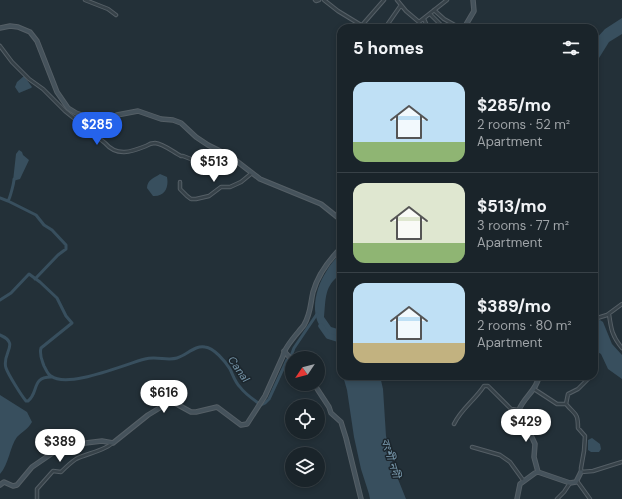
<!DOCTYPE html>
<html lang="en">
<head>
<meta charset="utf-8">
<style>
	body { margin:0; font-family:"DM Sans","Noto Sans Bengali",sans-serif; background:#273036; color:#f1f3f6; height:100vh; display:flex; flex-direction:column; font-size:15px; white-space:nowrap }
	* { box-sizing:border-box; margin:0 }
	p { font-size:13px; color:#9fa4a8 }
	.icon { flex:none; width:22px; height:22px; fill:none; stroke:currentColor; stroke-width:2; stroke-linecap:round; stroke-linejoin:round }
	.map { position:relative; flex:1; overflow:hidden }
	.side { position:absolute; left:337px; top:24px; width:261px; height:356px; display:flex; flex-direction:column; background:#1a242a; border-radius:12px; box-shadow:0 2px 6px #0003,0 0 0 1px #384147 }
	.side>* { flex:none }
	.needle { width:26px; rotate:235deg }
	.buttons { position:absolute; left:285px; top:351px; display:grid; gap:8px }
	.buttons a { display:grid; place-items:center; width:40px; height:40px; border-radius:50%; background:#1a242a; box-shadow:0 2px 6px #0003,0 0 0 1px #384147; font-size:20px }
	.price { position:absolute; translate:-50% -34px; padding:0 9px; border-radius:14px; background:#fff; color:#222; font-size:13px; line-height:26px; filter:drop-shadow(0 1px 2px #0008) }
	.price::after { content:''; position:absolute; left:50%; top:24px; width:12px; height:9px; margin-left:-6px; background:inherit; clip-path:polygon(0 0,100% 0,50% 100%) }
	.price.active { background:#2563eb; color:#fff }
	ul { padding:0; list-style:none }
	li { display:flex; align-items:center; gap:12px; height:100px; padding:0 16px }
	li+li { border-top:1px solid #384147 }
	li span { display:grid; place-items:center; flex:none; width:112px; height:80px; border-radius:12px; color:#555 }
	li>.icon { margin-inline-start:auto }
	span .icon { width:48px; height:48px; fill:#fffc; stroke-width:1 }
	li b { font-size:17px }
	h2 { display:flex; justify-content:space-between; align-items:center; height:48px; padding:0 16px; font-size:17px }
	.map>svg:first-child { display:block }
	.water { fill:#384f5e }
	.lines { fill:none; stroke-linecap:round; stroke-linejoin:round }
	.canal { stroke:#384f5e; stroke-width:3 }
	.river { stroke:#384f5e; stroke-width:5.5 }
	.street-casing { stroke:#555f66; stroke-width:4.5 }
	.secondary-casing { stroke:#555f66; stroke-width:5.5 }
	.street { stroke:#374249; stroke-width:2.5 }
	.secondary { stroke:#45525b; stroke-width:3.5 }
	.labels { text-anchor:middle; stroke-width:3; stroke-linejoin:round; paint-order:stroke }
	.water-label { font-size:11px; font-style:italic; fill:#7493a6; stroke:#1c262d }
</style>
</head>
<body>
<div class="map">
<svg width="622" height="499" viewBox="0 0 622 499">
	<rect width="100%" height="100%" fill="#233038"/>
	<path class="water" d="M622 18V34L609 42 594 66V41L605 29Z
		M24 76 32 87 31 88 19 93 15 87 17 82Z
		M19 150 22 152 23 155 29 160 20 179 13 181 16 154Z
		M160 174 167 177C169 187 165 197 153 196L147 188C147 180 154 178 160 174Z
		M341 252V274C324 286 326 298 324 317L331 327 341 330V365L337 338C306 329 313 292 326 272 330 264 336 259 341 252Z
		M600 320 603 322 612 344 622 355V379L608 369 601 354 594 350V322Z
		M343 376H380L383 389 386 436 394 469 406 499H370L369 494 361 469 354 437 347 390Z
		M0 395 27 412 32 422C27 430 23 431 17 437 10 446 9 464 0 474Z
		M592 438 600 444 601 449 599 452H591L588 450V440Z"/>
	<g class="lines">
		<path class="canal" d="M0 198 8 201 36 215 44 225 52 230 66 245V249L58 255 35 279
			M8 201C10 198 14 183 14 179
			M0 300 11 293 29 274 40 282 57 298 66 316 72 323 41 348C39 355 42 360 44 366 46 369 47 374 51 376 68 389 125 364 145 359 156 356 168 361 177 358 187 355 195 345 205 347 214 348 225 361 230 369 233 375 235 382 240 387 245 394 254 400 261 405L265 403 269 399 287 360 291 356 294 348 317 314
			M0 335C21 344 1 353 6 368 8 374 21 395 26 401H28C39 393 31 377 51 377"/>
		<path class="river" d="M321 326 328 336 341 340"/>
		<g class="street-casing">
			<path id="street" d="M85 0 108 9 116 15
				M315 0 316 1 319 0
				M324 0 338 11 361 25 363 24 384 0
				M397 0 406 11 419 22 447 0
				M434 10 444 19 460 28
				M430 14 444 28
				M424 19 428 28
				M385 28 401 5
				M0 46 12 62 29 79 43 89 65 111 105 143C117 157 131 152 146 146 149 144 151 143 155 143 164 144 173 152 181 156H183L201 163 204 162 214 148
				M180 182V189L187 196 191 199H196L209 196 221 187H230L241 182 252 173
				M609 314C611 329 612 336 622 348
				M594 319 607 315 622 304
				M591 376 578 389 568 394 566 404C575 415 578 412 578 428L585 436 584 451 581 468V472L593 471 622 462
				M534 389 557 404H566
				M454 424C461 409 475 400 484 386H488L511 409 519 410
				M472 447 500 455 510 462 523 480
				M577 481 590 499
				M37 499V489L53 471 61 472C66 467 70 463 76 459 85 454 107 450 112 443
				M557 499 564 492 570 483"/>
		</g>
		<g class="secondary-casing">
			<path id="secondary" d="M0 28 10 26 18 27 30 32 37 41 57 92 68 108 76 113 93 119 108 120 117 115 138 111 161 119 173 120 181 123 196 137 208 145 230 156 260 179 321 204 341 220
				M464 28 474 11 473 0
				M284 351 292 360
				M314 384 329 407 331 413 341 422 346 438 361 499
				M538 472 534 457 535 444 522 416 519 410C524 397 537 390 539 376
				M0 485 4 482 13 486 17 485 32 467 54 452 69 445 102 441 113 443 148 415 171 401 191 412H196L217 407 241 425 247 424 265 396 283 356C284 347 298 333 304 325 311 313 310 305 313 292 318 274 328 261 341 248
				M517 499 520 484 535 473 538 472 570 483 576 482 581 472"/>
		</g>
		<use href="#street" class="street"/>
		<use href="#secondary" class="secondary"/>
	</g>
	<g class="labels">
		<g class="water-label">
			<text transform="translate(239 369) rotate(55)" y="4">Canal</text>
			<text transform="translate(391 458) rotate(73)" y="4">বংশী নদী</text>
		</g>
	</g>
</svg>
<div class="buttons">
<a><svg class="needle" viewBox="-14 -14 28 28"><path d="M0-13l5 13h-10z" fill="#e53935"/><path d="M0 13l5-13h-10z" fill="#9fa4a8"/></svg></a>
<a><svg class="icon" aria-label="locate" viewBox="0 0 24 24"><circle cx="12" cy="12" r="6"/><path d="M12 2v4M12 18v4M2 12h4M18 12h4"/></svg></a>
<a><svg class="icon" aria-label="layers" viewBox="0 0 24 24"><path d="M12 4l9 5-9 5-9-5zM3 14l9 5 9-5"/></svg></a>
</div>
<b class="price active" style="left:97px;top:146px">$285</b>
<b class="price" style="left:214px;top:183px">$513</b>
<b class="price" style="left:164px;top:414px">$616</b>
<b class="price" style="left:526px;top:443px">$429</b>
<b class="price" style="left:60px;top:463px">$389</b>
<section class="side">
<h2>5 homes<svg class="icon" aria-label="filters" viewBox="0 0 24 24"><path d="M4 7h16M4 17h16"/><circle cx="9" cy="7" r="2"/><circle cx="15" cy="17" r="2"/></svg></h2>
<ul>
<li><span style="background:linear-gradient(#bfe0f5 75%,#8fb573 0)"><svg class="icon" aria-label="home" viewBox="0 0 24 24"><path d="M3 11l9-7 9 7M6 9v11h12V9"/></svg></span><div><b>$285/mo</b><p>2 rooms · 52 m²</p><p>Apartment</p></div></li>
<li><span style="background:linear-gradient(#dfe7d0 75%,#8fb573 0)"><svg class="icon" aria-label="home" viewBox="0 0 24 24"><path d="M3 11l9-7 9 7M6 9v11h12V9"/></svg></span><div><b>$513/mo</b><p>3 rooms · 77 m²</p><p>Apartment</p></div></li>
<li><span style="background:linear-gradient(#bfe0f5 75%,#c2b280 0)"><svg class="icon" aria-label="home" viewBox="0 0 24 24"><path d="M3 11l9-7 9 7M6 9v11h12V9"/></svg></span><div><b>$389/mo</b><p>2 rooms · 80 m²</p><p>Apartment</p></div></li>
</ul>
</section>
</div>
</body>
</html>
